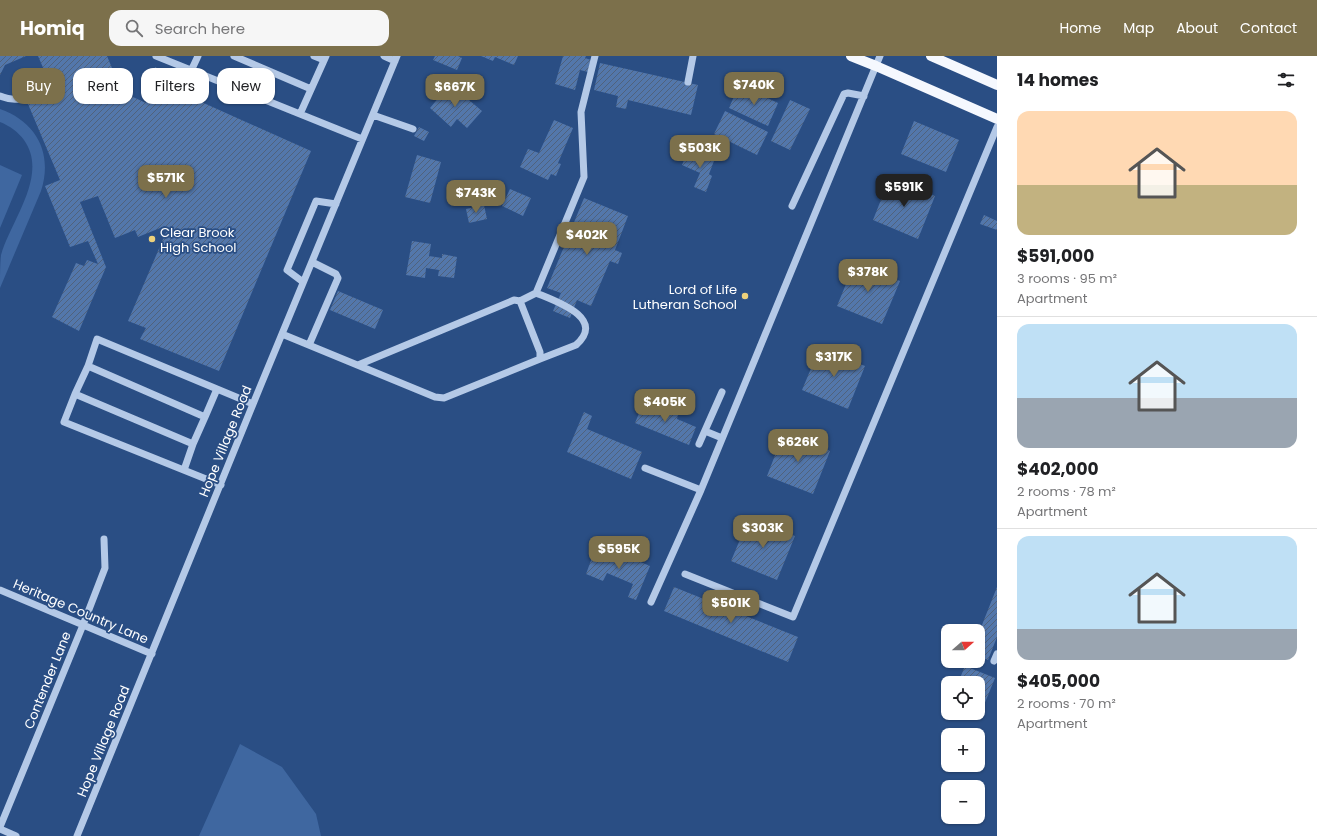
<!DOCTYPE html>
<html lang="en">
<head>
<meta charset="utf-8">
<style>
	body { margin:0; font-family:Poppins,sans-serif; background:#f6f6f6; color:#202124; height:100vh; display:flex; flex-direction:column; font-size:15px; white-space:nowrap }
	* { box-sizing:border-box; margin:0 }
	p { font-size:13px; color:#757577 }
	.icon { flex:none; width:22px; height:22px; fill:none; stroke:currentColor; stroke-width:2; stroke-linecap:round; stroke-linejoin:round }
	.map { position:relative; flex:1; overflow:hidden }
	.panel { display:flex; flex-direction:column; background:#fff; width:320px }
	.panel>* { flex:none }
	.banner { position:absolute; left:12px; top:12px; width:380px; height:36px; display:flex; gap:8px }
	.needle { width:26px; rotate:69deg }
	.fabs { position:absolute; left:941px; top:568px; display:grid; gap:8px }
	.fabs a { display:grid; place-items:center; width:44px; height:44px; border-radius:8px; background:#fff; box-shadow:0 1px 3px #0004; font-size:20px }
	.price { position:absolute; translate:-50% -34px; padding:0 9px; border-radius:8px; background:#7c704b; color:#fff; font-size:13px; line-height:26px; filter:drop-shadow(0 1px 2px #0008) }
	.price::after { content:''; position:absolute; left:50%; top:24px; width:12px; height:9px; margin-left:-6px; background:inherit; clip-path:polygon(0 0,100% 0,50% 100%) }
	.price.active { background:#222; color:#fff }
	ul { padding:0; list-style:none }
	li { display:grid; align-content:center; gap:8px; height:212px; padding:0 20px }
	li+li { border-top:1px solid #e0e0e0 }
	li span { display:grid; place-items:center; height:124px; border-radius:12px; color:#555 }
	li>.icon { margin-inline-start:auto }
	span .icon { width:72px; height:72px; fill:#fffc; stroke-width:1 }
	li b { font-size:17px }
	h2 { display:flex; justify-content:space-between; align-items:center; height:48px; padding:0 20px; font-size:17px }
	.tag { padding:0 14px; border-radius:12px; background:#fff; box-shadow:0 1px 3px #0004; font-size:14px; line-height:36px }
	.tag.active { background:#7c704b; color:#fff }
	header { display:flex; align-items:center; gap:24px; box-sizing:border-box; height:56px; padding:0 20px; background:#7c704b; color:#fff }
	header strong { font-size:19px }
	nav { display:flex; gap:22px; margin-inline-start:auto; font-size:14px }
	.search { width:280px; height:36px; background:#f6f6f6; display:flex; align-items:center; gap:10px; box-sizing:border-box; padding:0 14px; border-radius:12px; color:#757577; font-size:15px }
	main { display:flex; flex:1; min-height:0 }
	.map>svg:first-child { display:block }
	.pitch { fill:#3f67a0 }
	.building { fill:url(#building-hatch) }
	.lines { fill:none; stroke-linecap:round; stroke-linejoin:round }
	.minor { stroke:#b4c9e7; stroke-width:7 }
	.major { stroke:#f5f8fe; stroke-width:10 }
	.poi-dot { fill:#edd17b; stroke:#2a4e84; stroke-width:1.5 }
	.labels { text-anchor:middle; stroke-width:3.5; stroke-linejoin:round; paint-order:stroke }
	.poi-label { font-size:13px; fill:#fff; stroke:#2a4e84; text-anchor:start }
	.street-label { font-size:13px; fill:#fff; stroke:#2a4e84 }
</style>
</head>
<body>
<header>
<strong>Homiq</strong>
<div class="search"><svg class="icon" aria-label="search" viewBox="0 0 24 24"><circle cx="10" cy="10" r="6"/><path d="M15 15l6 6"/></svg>Search here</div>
<nav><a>Home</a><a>Map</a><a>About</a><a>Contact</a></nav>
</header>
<main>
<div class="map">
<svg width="997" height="780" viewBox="0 0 997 780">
	<defs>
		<pattern id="building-hatch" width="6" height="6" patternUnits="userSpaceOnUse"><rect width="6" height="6" fill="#5377ab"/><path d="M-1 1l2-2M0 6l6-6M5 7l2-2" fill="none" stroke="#50627c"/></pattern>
	</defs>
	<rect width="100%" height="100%" fill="#2a4e84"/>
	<path class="pitch" d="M0 53C37 66 53 98 41 135L0 232C0 222 0 208 1 199 11 164 49 119 24 84 18 76 10 70 0 66Z
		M0 109 22 119 0 172Z
		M240 688 282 711 316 758 321 780H199Z"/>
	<path class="building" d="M0 0H26L5 9 0 19Z
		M38 0H107L122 36 146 47 155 11 173 19 168 31 311 95 219 315 140 283 146 272 128 265 167 174 165 170 138 181 135 174 115 182 98 140 80 146 106 211 79 275 52 261 76 207 84 210 87 204 98 208 88 185 70 191 45 130 60 124 28 48 54 37Z
		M435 0H458L462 2 457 14 433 4Z
		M481 0H518L514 9 495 1 493 5Z
		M563 0H586L585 2 591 4 588 16 580 14 575 34 555 28Z
		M600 7 698 29 691 59 628 44 626 53 616 51 618 40 594 34Z
		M450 28 482 55 467 72 457 63 451 71 430 52Z
		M739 29 778 47 768 70 729 52Z
		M790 44 810 53 790 94 771 85Z
		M725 55 768 76 757 99 714 78Z
		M554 64 573 72 558 107 561 108 556 120 551 118 548 124 520 111 528 93 539 97Z
		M914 65 959 84 946 116 901 98Z
		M419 71 429 76 424 85 414 80Z
		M688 94 714 105 709 118 712 120 706 136 694 131 700 117 682 109Z
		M417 99 441 106 430 147 405 141Z
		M890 121 935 140 918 183 873 164Z
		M510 133 531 142 523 160 502 150Z
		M584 142 628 160 615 194 622 197 618 208 610 205 591 250 577 244 570 262 553 255 561 237 547 232Z
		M484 149 487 163 469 167 466 153Z
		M984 159 997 165V174L980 168Z
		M412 185 431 188 429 200 442 202V198L457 201 454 222 438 220 439 214 426 212 425 222 406 219Z
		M855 206 900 225 882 268 837 250Z
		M338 235 383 254 375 273 330 254Z
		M820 291 865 310 848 353 802 334Z
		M644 345 678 359 677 363 696 371 689 389 635 367Z
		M584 356 592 360 587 373 642 396 631 423 567 396Z
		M784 376 830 395 813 438 767 420Z
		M749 462 795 480 777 524 731 505Z
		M605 491 650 510 636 544 628 541 633 528 607 517 603 525 586 518 593 499 601 502Z
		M674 531 798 581 788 606 664 555Z
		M997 531V581L988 604 978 600V579Z
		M965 610 995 622 982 654 978 652V627H958Z"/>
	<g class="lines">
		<path class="minor" d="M156 0 362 83
			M234 0 311 33
			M314 0 324 4
			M384 0 395 5
			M191 15 198 0
			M688 26 693 0
			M0 40C20 48 27 40 45 32
			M300 58 326 0
			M373 59 413 73
			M792 150 844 38 848 37 864 40
			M303 226 287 214 316 145 336 148
			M536 237C555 245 607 262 576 289L540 303
			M520 245 536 237 584 121 581 56 595 0
			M282 278 435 341 444 342 540 303V296L520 245 514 244 358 309
			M309 289 338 222 336 218 312 206
			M75 338 88 310
			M205 361 217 333
			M705 375 722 382
			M699 388 722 336
			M645 412 701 434
			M184 414 193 388
			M221 429 64 366 75 338 193 388 205 361 88 310 97 283 253 348
			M685 518 793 561 997 71
			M0 534 152 598
			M651 546 701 434 880 0
			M994 605 997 598
			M0 771 83 569 105 512 104 483
			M0 773 16 780
			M77 780 260 331 397 0"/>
		<path class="major" d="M851 0 876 10 997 63
			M931 0 997 29"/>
	</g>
	<g class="poi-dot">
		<circle cx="152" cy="183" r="4"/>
		<circle cx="745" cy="240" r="4"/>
	</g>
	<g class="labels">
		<g class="poi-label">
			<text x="160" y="181">Clear Brook<tspan x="160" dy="15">High School</tspan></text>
			<text x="737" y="238" text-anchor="end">Lord of Life<tspan x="737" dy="15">Lutheran School</tspan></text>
		</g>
		<g class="street-label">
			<text transform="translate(225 385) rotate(-68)" y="5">Hope Village Road</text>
			<text transform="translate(81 555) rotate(23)" y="5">Heritage Country Lane</text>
			<text transform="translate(47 624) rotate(-68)" y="5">Contender Lane</text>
			<text transform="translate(103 685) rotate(-68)" y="5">Hope Village Road</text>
		</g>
	</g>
</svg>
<div class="fabs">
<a><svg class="needle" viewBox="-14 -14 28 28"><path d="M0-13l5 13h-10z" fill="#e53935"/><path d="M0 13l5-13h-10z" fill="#757577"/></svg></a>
<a><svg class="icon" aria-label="locate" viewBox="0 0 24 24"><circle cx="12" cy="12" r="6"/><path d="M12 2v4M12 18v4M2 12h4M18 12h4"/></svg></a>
<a>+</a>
<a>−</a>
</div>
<b class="price" style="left:754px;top:50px">$740K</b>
<b class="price" style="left:455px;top:52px">$667K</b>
<b class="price" style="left:700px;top:113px">$503K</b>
<b class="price" style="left:166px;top:143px">$571K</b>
<b class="price active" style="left:904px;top:152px">$591K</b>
<b class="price" style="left:476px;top:158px">$743K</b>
<b class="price" style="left:587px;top:200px">$402K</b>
<b class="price" style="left:868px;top:237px">$378K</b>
<b class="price" style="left:834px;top:322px">$317K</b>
<b class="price" style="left:665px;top:367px">$405K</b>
<b class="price" style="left:798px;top:407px">$626K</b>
<b class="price" style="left:763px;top:493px">$303K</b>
<b class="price" style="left:619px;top:514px">$595K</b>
<b class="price" style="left:731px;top:568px">$501K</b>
<div class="banner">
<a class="tag active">Buy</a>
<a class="tag">Rent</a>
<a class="tag">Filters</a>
<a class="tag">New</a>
</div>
</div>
<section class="panel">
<h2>14 homes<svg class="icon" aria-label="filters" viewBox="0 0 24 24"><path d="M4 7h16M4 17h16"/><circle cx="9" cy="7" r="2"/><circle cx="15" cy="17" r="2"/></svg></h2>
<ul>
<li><span style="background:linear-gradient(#ffd9b3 60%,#c2b280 0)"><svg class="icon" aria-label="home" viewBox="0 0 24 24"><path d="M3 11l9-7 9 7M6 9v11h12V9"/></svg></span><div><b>$591,000</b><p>3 rooms · 95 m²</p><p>Apartment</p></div></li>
<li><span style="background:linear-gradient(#bfe0f5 60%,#9aa5b1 0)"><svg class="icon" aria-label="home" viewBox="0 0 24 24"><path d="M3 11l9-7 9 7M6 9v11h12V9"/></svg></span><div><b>$402,000</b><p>2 rooms · 78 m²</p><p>Apartment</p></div></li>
<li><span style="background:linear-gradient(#bfe0f5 75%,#9aa5b1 0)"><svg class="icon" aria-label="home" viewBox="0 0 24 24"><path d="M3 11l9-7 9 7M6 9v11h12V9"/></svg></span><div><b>$405,000</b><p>2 rooms · 70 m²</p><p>Apartment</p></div></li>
</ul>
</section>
</main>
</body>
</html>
